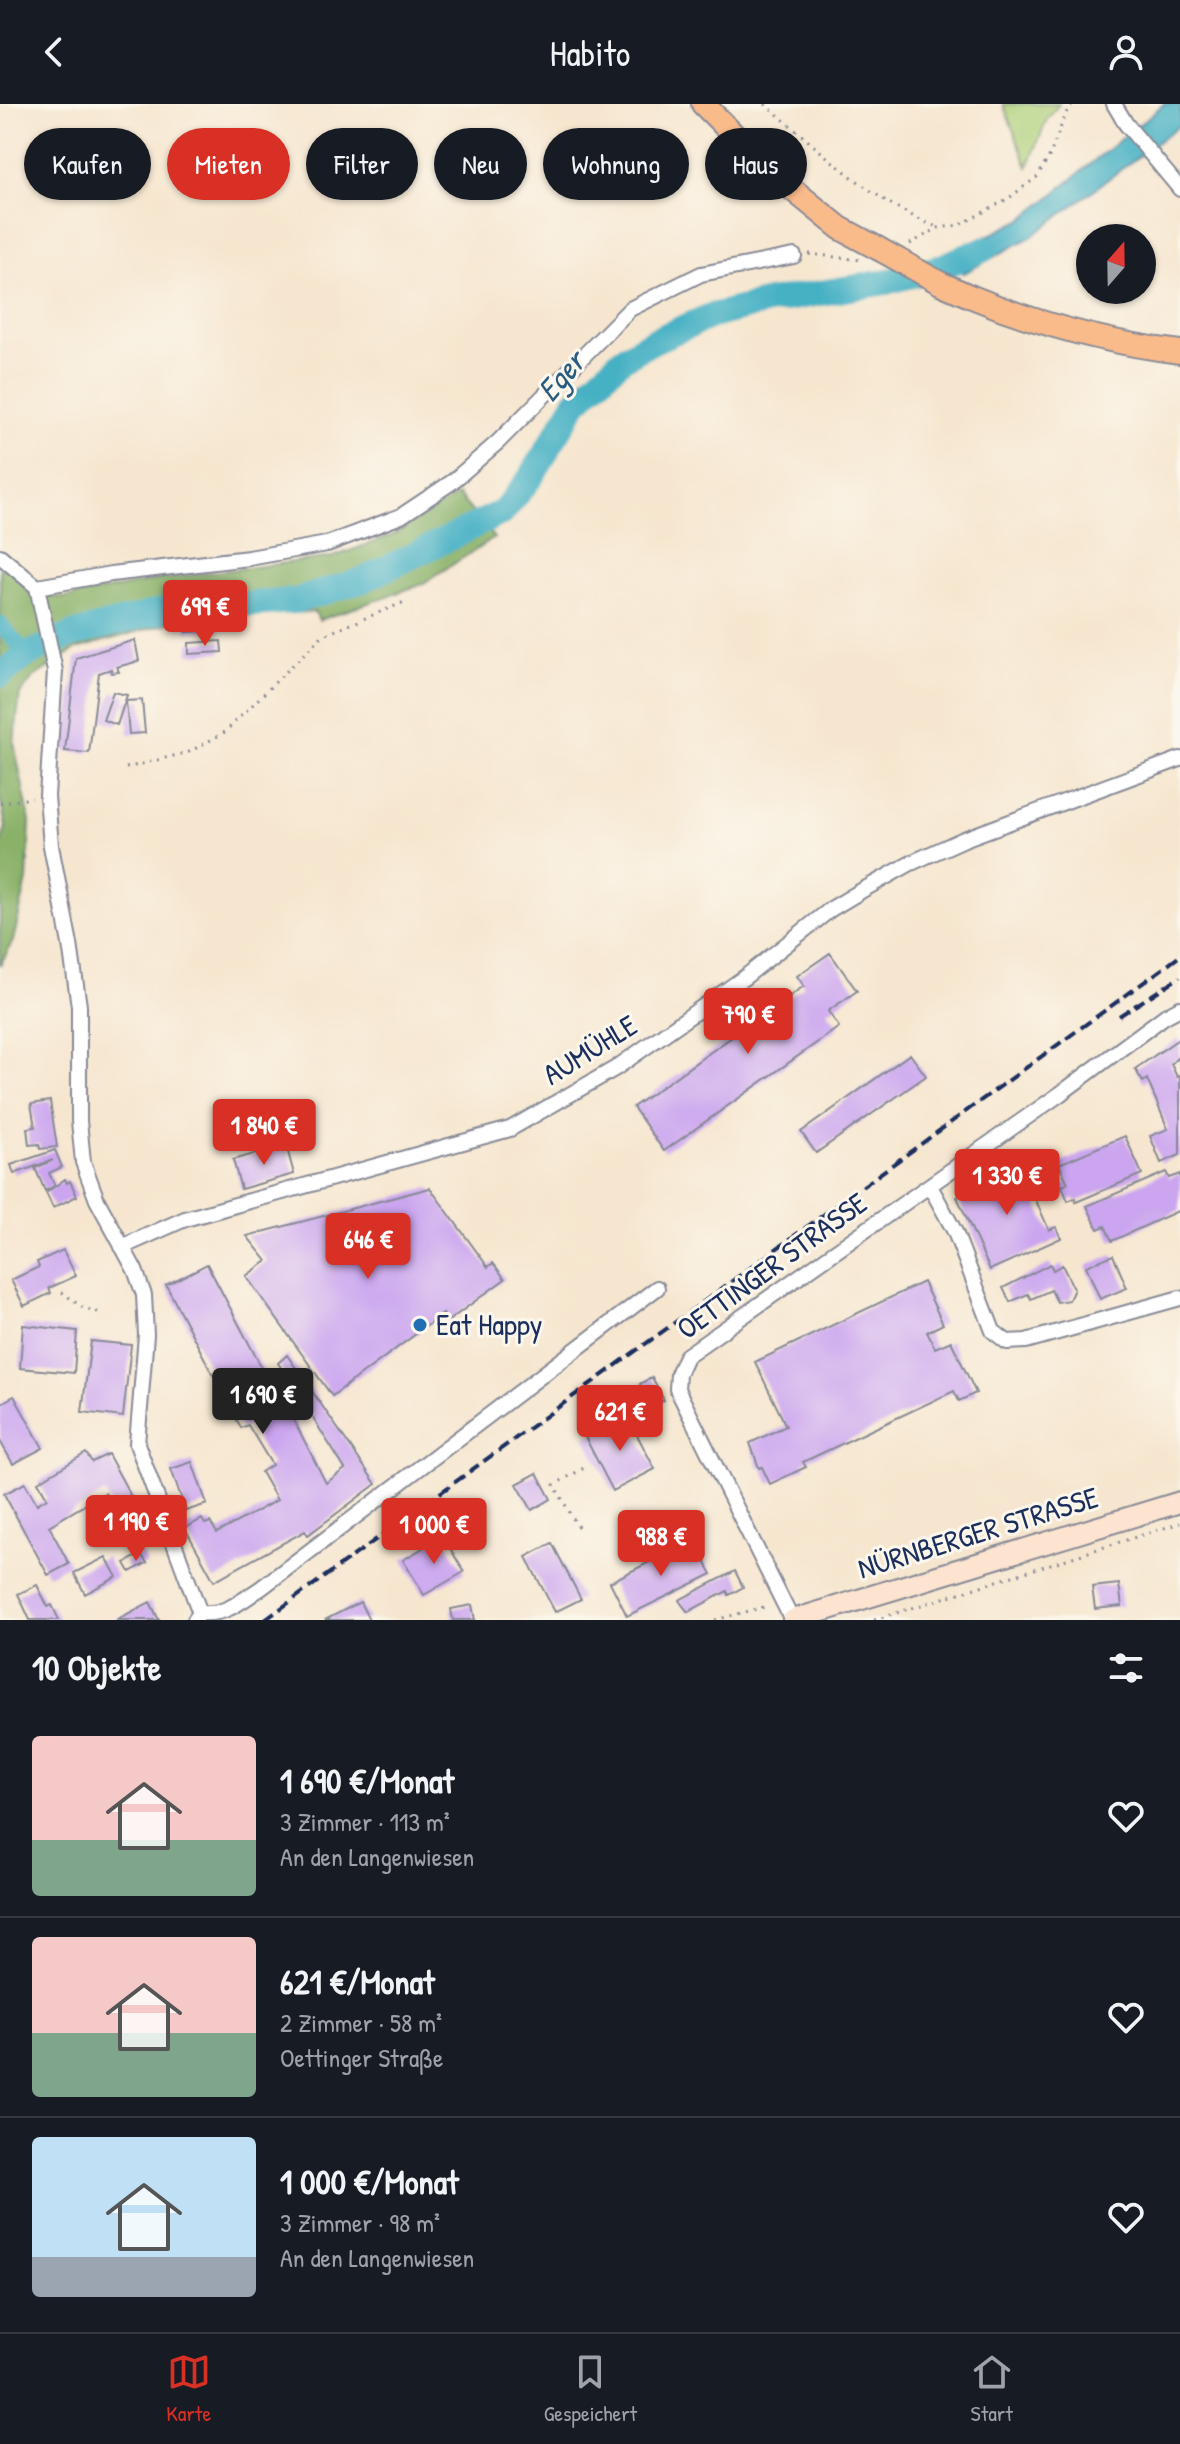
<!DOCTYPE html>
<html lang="de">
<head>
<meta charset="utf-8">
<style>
	body { margin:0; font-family:"Patrick Hand",sans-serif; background:#242831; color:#f1f3f6; height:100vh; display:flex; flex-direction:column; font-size:30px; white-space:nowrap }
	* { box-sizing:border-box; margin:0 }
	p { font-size:26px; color:#9ea1a6 }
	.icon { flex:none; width:44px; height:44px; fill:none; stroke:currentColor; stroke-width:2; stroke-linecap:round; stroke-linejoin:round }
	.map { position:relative; height:1516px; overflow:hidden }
	.sheet { display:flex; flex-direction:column; background:#171b24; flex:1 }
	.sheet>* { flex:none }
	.guide { position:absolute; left:24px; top:24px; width:1132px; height:72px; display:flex; gap:16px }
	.needle { width:52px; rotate:20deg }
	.buttons { position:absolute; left:1076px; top:120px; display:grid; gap:16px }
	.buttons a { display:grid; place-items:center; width:80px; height:80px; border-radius:50%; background:#171b24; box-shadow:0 2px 6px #0004; font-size:40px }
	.price { position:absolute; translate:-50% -68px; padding:0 18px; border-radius:8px; background:#d93025; color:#fff; font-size:26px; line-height:52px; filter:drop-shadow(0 2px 4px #0008) }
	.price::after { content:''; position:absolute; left:50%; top:48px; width:24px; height:18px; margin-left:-12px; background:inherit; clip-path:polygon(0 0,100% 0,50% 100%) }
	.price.selected { background:#222; color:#fff }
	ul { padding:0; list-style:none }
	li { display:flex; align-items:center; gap:24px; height:200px; padding:0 32px }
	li+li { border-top:2px solid #363941 }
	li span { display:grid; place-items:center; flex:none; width:224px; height:160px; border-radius:8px; color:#555 }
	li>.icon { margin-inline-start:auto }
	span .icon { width:96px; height:96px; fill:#fffc; stroke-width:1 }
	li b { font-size:34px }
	h2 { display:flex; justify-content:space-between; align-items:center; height:96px; padding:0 32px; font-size:34px }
	.chip { padding:0 28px; border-radius:36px; background:#171b24; box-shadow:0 2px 6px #0004; font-size:28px; line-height:72px }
	.chip.selected { background:#d93025; color:#fff }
	header { display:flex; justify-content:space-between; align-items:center; height:104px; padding:0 32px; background:#171b24; font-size:36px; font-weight:600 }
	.menu { display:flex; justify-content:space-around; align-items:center; height:112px; border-top:2px solid #363941; background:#171b24; font-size:22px; color:#9ea1a6 }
	.menu a { display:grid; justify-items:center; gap:4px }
	.menu .selected { color:#d93025 }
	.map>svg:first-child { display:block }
	.green { fill:#acce77; stroke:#647e6a; stroke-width:2 }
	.forest { fill:#89b168; stroke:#527063; stroke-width:2 }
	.water { fill:#46b1c4; stroke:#307091; stroke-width:2 }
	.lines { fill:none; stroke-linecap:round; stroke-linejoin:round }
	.canal { stroke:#46b1c4; stroke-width:16 }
	.river { stroke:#46b1c4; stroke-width:26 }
	.building { fill:#cba5ef }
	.minor-casing { stroke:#888a96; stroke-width:18 }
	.secondary-casing { stroke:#888a96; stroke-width:24 }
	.primary-casing { stroke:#888a96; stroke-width:26 }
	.path { stroke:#888a96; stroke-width:3; stroke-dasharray:2 6; stroke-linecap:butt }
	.minor { stroke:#fff; stroke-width:14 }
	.secondary { stroke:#fde4d1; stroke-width:20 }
	.primary { stroke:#fabb8b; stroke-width:22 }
	.rail { stroke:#1b2f5e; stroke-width:4; stroke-dasharray:12 6; stroke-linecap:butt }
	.primary-bridge-casing { stroke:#888a96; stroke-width:26; stroke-linecap:butt }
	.primary-bridge { stroke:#fabb8b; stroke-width:22 }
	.poi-dot { fill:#1f6fb2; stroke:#fbf7ec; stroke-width:3 }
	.labels { text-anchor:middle; stroke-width:6; stroke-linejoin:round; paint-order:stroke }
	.street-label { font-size:30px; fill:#1b2f5e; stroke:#fbf7ec }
	.poi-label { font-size:30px; fill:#1b2f5e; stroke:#fbf7ec; text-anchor:start }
	.water-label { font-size:32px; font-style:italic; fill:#2a5c82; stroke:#fbf7ec }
</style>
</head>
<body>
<header><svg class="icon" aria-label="back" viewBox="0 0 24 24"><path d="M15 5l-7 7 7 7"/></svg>Habito<svg class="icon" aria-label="person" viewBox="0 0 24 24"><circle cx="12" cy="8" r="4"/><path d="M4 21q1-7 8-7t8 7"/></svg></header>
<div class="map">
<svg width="1180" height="1516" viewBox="0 0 1180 1516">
	<rect width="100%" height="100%" fill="#fbf7ec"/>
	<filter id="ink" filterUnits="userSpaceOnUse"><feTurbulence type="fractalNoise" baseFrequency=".0125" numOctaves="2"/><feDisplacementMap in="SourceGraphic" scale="16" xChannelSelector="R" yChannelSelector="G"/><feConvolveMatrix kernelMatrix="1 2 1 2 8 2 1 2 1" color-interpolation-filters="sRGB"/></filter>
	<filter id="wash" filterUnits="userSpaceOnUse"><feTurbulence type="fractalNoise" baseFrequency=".006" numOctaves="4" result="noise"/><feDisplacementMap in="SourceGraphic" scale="32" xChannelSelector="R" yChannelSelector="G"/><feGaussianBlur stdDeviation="1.8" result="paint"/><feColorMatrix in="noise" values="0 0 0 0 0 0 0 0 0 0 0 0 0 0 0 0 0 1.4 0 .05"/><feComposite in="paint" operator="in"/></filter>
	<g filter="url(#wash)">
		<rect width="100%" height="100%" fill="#f6e6cf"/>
		<path class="green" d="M1003 0H1059L1047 15 1028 63Z"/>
		<path class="forest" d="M458 391 494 434 422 480 319 516 315 508 197 511 76 545 34 573 20 590 14 639 30 718 27 776 13 837 0 861V743L6 723 0 693V455L31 489 65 494 166 474 333 453 393 431Z"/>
		<path class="water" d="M1164 0H1180V21L1031 133 964 169 944 153 1023 115Z"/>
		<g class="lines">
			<path class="canal" d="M0 520 27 551"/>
			<path class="river" d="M0 571 27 551 71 531 164 506 295 497 363 476 503 408 531 373 576 298 622 255 653 237 711 212 768 198 886 178 941 163 984 145"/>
		</g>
		<g id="blocks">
			<path class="building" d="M218 515 219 526 186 528V517Z
				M135 536 139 557 117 563 119 568 112 569 111 565 99 569 89 649 65 647 76 554Z
				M221 537 222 548 189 550V539Z
				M113 588 127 591 117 621 103 616Z
				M142 596 145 629 129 630 126 597Z
				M830 849 857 887 828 907 839 923 664 1047 633 1003 804 882 797 872Z
				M1180 934V958L1177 954 1171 960 1177 973 1180 972V1051L1161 1059 1150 1032 1168 1025 1147 975 1143 978 1135 965Z
				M910 950 926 972 816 1049 801 1028Z
				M50 997 57 1043 40 1045 39 1040 29 1041 27 1024 35 1023 31 1000Z
				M1125 1032 1142 1070 1076 1098 1075 1094 1068 1097 1062 1082 1068 1079 1059 1060Z
				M286 1041 294 1070 241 1085 233 1056Z
				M55 1046 62 1063 49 1069 55 1082 45 1087 35 1064 53 1056 14 1070 11 1061Z
				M1017 1054 1049 1126 1056 1123 1061 1134 990 1166 957 1093 999 1075 994 1064Z
				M1166 1068 1169 1074 1180 1070V1106L1112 1137 1105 1122 1098 1125 1087 1102Z
				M65 1075 67 1079 70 1077 77 1092 53 1104 46 1089Z
				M430 1084 488 1163 493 1159 505 1175 448 1217 443 1210 332 1292 246 1172 267 1157 247 1132Z
				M63 1146 76 1172 49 1184 51 1189 24 1202 11 1176 39 1163 37 1158Z
				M1113 1151 1127 1184 1100 1195 1086 1162Z
				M207 1160 282 1302 286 1301 326 1379 345 1365 278 1259 287 1251 376 1380 308 1431 305 1427 214 1477 185 1424 202 1415 205 1420 210 1418 217 1429 277 1396 261 1368 272 1361 248 1321 241 1324 166 1181Z
				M1050 1160 1053 1166 1062 1161 1074 1185 1069 1196 1057 1198 1051 1186 1031 1195 1028 1190 1010 1198 1003 1184Z
				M923 1178 943 1220 927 1228 935 1244 951 1237 976 1289 959 1297 954 1287 803 1358 806 1363 770 1380 762 1363 759 1364 750 1339 786 1322 755 1258Z
				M23 1221 77 1227 74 1269 20 1264Z
				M91 1237 131 1241 123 1313 82 1308Z
				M652 1273 664 1296 652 1303 640 1280Z
				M14 1292 43 1344 13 1360 0 1337V1300Z
				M627 1312 655 1365 613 1387 585 1333Z
				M86 1349 92 1358 108 1350 151 1429 137 1437 131 1426 123 1430 117 1421 121 1419 105 1389 49 1422 69 1460 48 1471 4 1390 25 1379 37 1400 47 1394 38 1378Z
				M192 1358 207 1400 186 1407 171 1365Z
				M537 1369 551 1395 532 1406 517 1380Z
				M443 1432 464 1468 424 1491 403 1456Z
				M693 1436 712 1470 627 1512 610 1478Z
				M552 1439 581 1495 555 1508 526 1453Z
				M141 1450 147 1459 130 1468 125 1459Z
				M106 1453 117 1473 85 1490 74 1469Z
				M735 1467 743 1483 729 1491 727 1487 688 1508 683 1502 679 1496Z
				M1119 1480 1122 1502 1095 1505 1092 1483Z
				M37 1481 48 1503 52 1501 59 1516H30L18 1490Z
				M150 1498 159 1516H116Z
				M360 1498 369 1516H325Z
				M472 1501 475 1516H453L451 1505Z"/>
		</g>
	</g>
	<g filter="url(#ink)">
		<use href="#blocks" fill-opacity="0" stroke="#888a96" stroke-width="2"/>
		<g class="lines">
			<g class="minor-casing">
				<path id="minor" d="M1114 0 1126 20 1180 85
					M0 452 37 483 55 567 47 692 51 742 70 840 79 902V1017L83 1058 97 1096 135 1166 144 1191 146 1231 137 1340 200 1509 195 1516
					M37 483 111 470 249 454 327 440 401 412 452 378 498 338 630 205 701 170 794 152
					M930 1082 955 1128 993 1227 1007 1238 1026 1237 1180 1194
					M122 1143 185 1115 510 1025 616 964 745 873 831 805 861 787 911 759 964 735 1180 655
					M200 1509C225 1512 241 1497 261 1484L657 1184
					M792 1516 677 1285 678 1270 686 1252 1060 990 1165 912 1180 904"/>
			</g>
			<g class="secondary-casing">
				<path id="secondary" d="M793 1516 1180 1398"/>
			</g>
			<g class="primary-casing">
				<path id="primary" d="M703 0 771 68 840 124 879 145
					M972 193C1040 221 1108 239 1180 248"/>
			</g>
			<path class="path" d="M765 0C818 44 872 98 937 123
				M910 140 938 124 960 121 1009 94 1037 73 1050 51 1066 9 1073 0
				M809 150 861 156
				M126 664 189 648 225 628 322 532 407 497
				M0 699 32 694
				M62 1188 83 1204 101 1209
				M578 1423 554 1381 584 1364
				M715 1516 768 1502
				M874 1516 1180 1419"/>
			<use href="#minor" class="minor"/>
			<use href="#secondary" class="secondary"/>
			<use href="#primary" class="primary"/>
			<path class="rail" d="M1119 912 1180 873
				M265 1516 1180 852"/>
			<g class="primary-bridge-casing">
				<path id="primary-bridge" d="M879 145 940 179 972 193"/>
			</g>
			<use href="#primary-bridge" class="primary-bridge"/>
		</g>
	</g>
	<circle class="poi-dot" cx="420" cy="1221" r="8"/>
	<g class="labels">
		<g class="street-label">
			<text transform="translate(590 946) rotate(-32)" y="10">AUMÜHLE</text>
			<text transform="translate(772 1162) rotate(-36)" y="10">OETTINGER STRASSE</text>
			<text transform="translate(978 1429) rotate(-17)" y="10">NÜRNBERGER STRASSE</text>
		</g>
		<g class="poi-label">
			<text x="436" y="1231">Eat Happy</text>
		</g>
		<g class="water-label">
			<text transform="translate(561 272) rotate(-49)" y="11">Eger</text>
		</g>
	</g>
</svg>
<div class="buttons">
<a><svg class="needle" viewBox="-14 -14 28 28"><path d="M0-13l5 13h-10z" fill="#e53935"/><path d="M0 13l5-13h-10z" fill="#9ea1a6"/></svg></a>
</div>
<b class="price" style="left:205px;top:544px">699 €</b>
<b class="price" style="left:748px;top:952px">790 €</b>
<b class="price" style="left:264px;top:1063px">1 840 €</b>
<b class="price" style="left:1007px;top:1113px">1 330 €</b>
<b class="price" style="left:368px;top:1177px">646 €</b>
<b class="price selected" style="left:263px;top:1332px">1 690 €</b>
<b class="price" style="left:620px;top:1349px">621 €</b>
<b class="price" style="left:136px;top:1459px">1 190 €</b>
<b class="price" style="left:434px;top:1462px">1 000 €</b>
<b class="price" style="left:661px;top:1474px">988 €</b>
<div class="guide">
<a class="chip">Kaufen</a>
<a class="chip selected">Mieten</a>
<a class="chip">Filter</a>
<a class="chip">Neu</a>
<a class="chip">Wohnung</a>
<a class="chip">Haus</a>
</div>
</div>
<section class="sheet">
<h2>10 Objekte<svg class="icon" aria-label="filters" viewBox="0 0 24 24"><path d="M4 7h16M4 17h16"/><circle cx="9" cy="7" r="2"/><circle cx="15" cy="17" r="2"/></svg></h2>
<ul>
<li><span style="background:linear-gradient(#f6c9c9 65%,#7fa58c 0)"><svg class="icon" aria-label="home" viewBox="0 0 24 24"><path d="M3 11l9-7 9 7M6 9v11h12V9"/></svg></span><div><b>1 690 €/Monat</b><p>3 Zimmer · 113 m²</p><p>An den Langenwiesen</p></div><svg class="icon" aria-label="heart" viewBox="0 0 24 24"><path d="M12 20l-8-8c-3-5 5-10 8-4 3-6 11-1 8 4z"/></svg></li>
<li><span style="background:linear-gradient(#f6c9c9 60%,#7fa58c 0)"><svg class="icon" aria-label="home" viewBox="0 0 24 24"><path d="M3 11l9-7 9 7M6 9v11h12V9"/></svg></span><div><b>621 €/Monat</b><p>2 Zimmer · 58 m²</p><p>Oettinger Straße</p></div><svg class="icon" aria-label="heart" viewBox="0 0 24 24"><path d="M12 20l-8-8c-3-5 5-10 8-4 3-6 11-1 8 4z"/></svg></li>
<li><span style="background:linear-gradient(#bfe0f5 75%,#9aa5b1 0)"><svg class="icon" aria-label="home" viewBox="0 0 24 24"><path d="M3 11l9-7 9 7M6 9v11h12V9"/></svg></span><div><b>1 000 €/Monat</b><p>3 Zimmer · 98 m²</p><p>An den Langenwiesen</p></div><svg class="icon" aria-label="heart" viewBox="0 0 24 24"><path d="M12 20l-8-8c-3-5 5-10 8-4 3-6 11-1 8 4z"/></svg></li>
</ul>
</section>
<nav class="menu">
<a class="selected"><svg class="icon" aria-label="map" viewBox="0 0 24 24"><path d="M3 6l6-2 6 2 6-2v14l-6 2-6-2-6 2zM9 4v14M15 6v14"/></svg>Karte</a>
<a><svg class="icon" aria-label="saved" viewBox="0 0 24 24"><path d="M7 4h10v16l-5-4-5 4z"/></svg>Gespeichert</a>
<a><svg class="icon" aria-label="home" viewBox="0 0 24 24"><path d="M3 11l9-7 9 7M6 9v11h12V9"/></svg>Start</a>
</nav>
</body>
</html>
